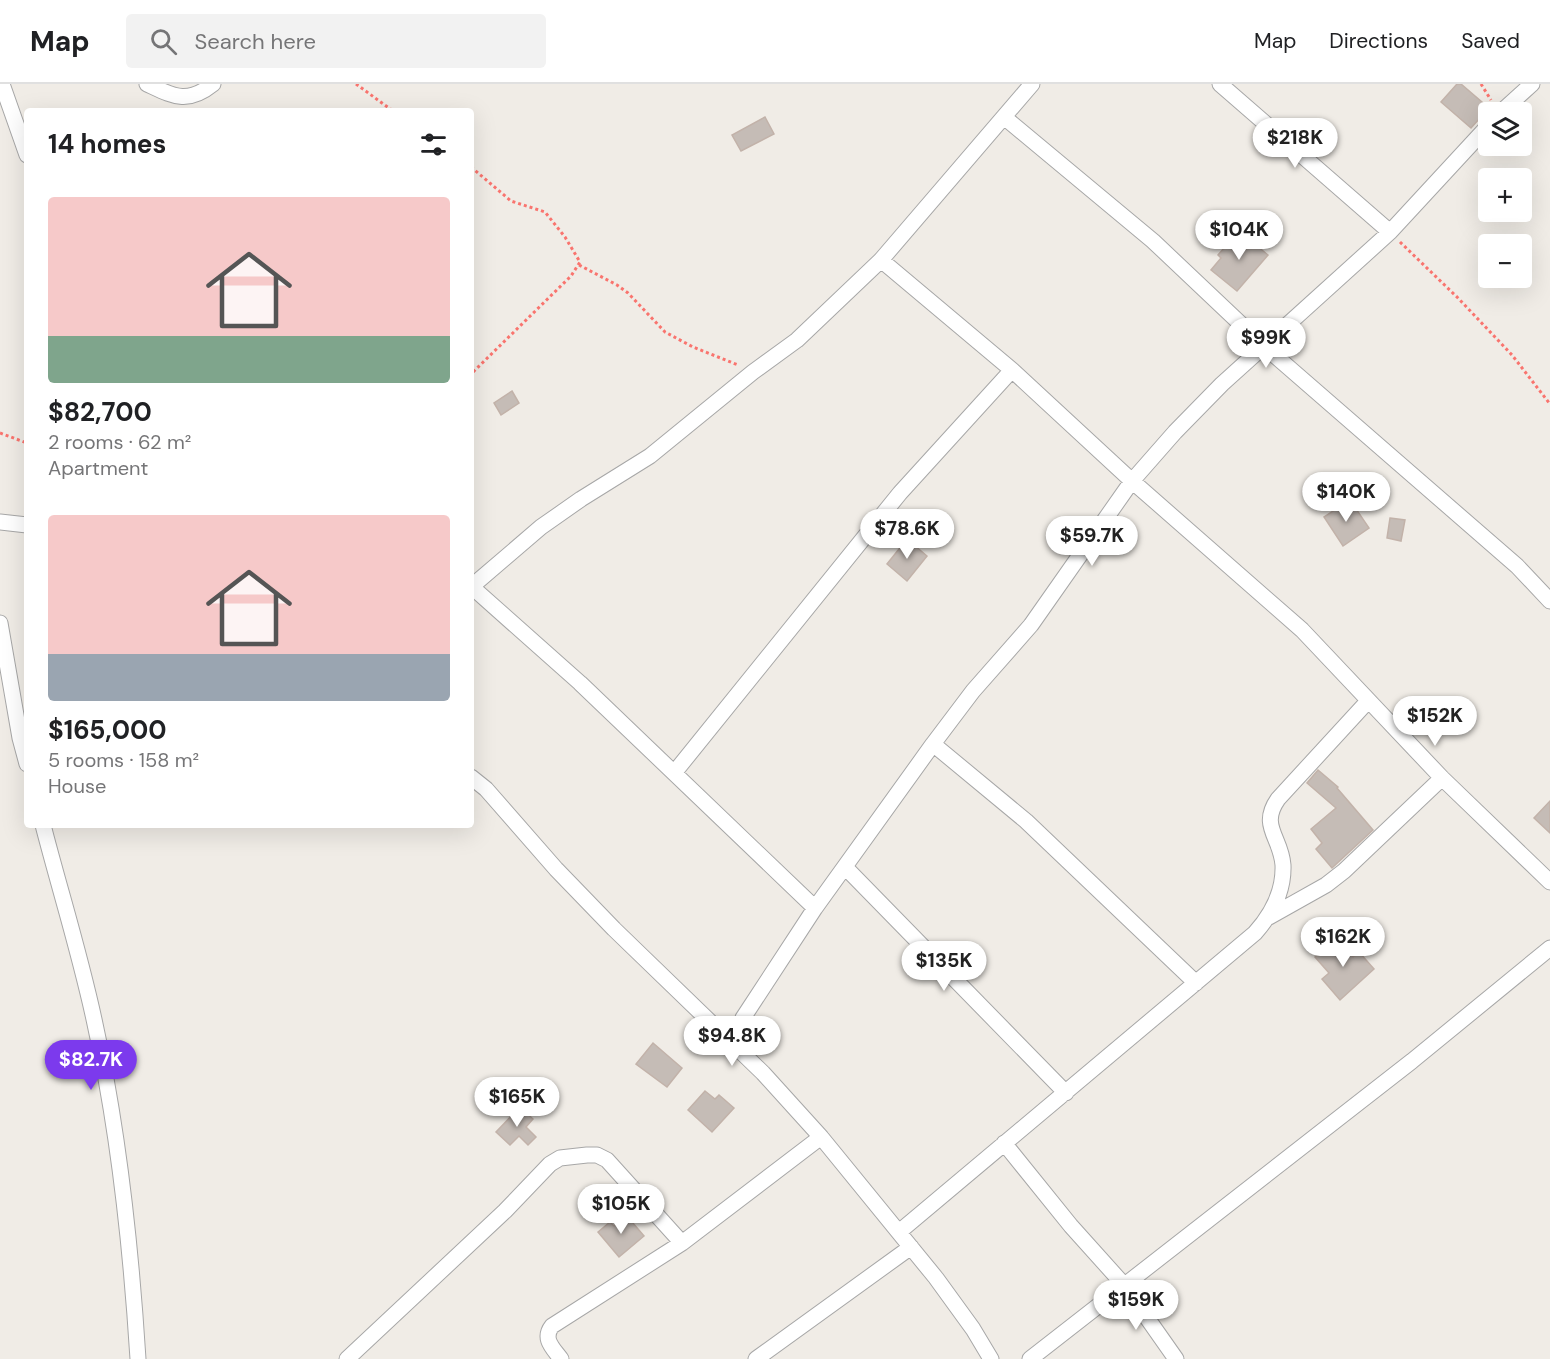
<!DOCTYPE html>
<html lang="en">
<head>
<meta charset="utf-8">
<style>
	body { margin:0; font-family:"DM Sans",sans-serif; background:#f2f2f2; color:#202124; height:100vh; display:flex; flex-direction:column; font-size:22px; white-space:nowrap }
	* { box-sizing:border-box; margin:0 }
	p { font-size:20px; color:#757577 }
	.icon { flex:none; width:33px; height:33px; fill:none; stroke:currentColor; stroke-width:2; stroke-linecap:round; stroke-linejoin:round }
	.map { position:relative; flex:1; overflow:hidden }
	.panel { position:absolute; left:24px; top:24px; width:450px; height:720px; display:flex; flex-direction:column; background:#fff; border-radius:6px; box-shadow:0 6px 24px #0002 }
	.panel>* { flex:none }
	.controls { position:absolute; left:1478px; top:18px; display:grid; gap:12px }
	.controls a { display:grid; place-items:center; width:54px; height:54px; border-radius:6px; background:#fff; box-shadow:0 6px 24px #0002; font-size:30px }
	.price { position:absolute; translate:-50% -51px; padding:0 14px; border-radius:21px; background:#fff; color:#222; font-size:20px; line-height:39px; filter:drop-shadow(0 2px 3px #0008) }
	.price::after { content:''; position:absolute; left:50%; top:36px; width:18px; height:14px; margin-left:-9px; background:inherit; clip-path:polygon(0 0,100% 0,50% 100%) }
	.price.on { background:#7c3aed; color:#fff }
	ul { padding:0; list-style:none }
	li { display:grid; align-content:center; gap:12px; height:318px; padding:0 24px }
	li span { display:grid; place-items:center; height:186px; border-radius:6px; color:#555 }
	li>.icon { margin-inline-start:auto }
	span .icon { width:108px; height:108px; fill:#fffc; stroke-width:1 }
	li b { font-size:26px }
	h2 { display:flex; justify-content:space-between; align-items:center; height:72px; padding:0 24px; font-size:26px }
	header { display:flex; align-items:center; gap:36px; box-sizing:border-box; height:84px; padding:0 30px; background:#fff; border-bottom:2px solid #e0e0e0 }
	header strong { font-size:28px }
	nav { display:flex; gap:33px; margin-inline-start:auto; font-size:21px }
	.search { width:420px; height:54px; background:#f2f2f2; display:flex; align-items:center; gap:15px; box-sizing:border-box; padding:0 21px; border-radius:6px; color:#757577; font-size:22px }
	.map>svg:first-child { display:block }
	.building { fill:#c5bcb6; stroke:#c2b2a9; stroke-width:1.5 }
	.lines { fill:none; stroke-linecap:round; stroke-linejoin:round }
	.minor-casing { stroke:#a7a7a7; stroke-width:17 }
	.path { stroke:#f9746e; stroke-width:3; stroke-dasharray:3 3; stroke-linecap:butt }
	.minor { stroke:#fff; stroke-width:15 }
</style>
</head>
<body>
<header>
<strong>Map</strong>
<div class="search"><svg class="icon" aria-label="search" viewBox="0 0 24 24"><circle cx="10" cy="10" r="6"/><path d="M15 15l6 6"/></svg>Search here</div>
<nav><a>Map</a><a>Directions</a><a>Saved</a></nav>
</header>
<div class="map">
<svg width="1550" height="1275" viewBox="0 0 1550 1275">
	<rect width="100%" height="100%" fill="#f0ece6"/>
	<path class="building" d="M1457 0H1461L1489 24 1471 44 1441 18Z
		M765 33 774 50 741 67 732 51Z
		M1239 147 1268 171 1237 207 1211 186 1221 174 1218 171Z
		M512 307 519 319 501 331 494 319Z
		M1350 416 1369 444 1343 462 1324 433Z
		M1390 434 1405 436 1401 457 1387 454Z
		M907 455 927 472 907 497 887 480Z
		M1318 686 1338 703 1337 704 1373 746 1332 784 1316 765 1322 759 1311 745 1336 724 1307 699Z
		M1550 717V749L1534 734Z
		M1337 854 1353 873 1359 868 1374 885 1340 916 1322 895 1329 889 1315 873Z
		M653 959 682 984 667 1003 636 980Z
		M705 1007 715 1015 719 1011 734 1024 712 1048 688 1026Z
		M520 1023 533 1035 526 1043 536 1053 528 1061 519 1052 510 1061 496 1048Z
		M626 1131 644 1152 619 1173 598 1148 610 1138 614 1142Z"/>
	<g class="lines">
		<g class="minor-casing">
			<path id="minor" d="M2 0 27 71
				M147 0C173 12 187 21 213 0
				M1220 0 1390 148
				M1501 28 1532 0
				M1004 33 1153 157 1264 262 1517 482 1550 517
				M881 176 1012 286 1132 397 1302 546 1442 694 1550 798
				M0 438 27 441
				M471 503 541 443 581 415 650 372 753 288 797 256 881 176 1032 0
				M472 503 580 599 815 824
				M0 539 20 654 27 680
				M933 660 1026 737 1196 899
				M674 689 900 409 1012 286
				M471 693 486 705 556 785 614 845 763 989 821 1053 936 1194 973 1245 991 1275
				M43 741C60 807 81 873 95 940 119 1049 131 1163 138 1275
				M845 783 1066 1009
				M1269 833 1326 801 1344 787 1442 694
				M738 966 739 948 743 934 815 824 933 660 973 607 1031 541 1132 397 1175 348 1222 300 1390 148 1488 42
				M1004 1059 1071 1142 1124 1201 1176 1275
				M899 1148 1255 849C1271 831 1284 807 1283 781 1281 753 1259 742 1278 715L1368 617
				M347 1275 505 1127 550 1080 560 1074 587 1071H597L607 1076 682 1159
				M561 1275C553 1264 542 1255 552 1242L682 1159 821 1053
				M756 1275 911 1163
				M1030 1275 1412 977 1550 864"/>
		</g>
		<path class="path" d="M356 0 393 27
			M1481 0 1491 16
			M471 83 511 117 545 128 565 153 580 178 571 192 471 290
			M1400 158 1458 214 1512 271 1550 320
			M579 181 617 201 628 209 665 248 693 263 738 281
			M0 349 27 359"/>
		<use href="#minor" class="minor"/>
	</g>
</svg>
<div class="controls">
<a><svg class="icon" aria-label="layers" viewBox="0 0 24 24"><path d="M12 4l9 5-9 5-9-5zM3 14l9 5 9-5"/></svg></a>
<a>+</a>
<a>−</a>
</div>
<b class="price" style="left:1295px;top:85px">$218K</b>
<b class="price" style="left:1239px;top:177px">$104K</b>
<b class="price" style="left:1266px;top:285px">$99K</b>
<b class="price" style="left:1346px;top:439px">$140K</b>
<b class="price" style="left:907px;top:476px">$78.6K</b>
<b class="price" style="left:1092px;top:483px">$59.7K</b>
<b class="price" style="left:1435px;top:663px">$152K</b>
<b class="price" style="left:1343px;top:884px">$162K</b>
<b class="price" style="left:944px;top:908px">$135K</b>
<b class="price" style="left:732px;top:983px">$94.8K</b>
<b class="price on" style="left:91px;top:1007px">$82.7K</b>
<b class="price" style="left:517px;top:1044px">$165K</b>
<b class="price" style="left:621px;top:1151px">$105K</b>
<b class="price" style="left:1136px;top:1247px">$159K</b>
<section class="panel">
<h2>14 homes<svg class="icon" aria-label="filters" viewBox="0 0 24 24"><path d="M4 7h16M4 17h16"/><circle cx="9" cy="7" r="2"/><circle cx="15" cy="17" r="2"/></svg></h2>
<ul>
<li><span style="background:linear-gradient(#f6c9c9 75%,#7fa58c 0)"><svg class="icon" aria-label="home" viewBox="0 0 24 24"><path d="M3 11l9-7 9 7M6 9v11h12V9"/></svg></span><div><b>$82,700</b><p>2 rooms · 62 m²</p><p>Apartment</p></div></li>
<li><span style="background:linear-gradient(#f6c9c9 75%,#9aa5b1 0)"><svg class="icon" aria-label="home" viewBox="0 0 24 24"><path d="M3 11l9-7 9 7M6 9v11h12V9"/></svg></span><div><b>$165,000</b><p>5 rooms · 158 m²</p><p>House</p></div></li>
</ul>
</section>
</div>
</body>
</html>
